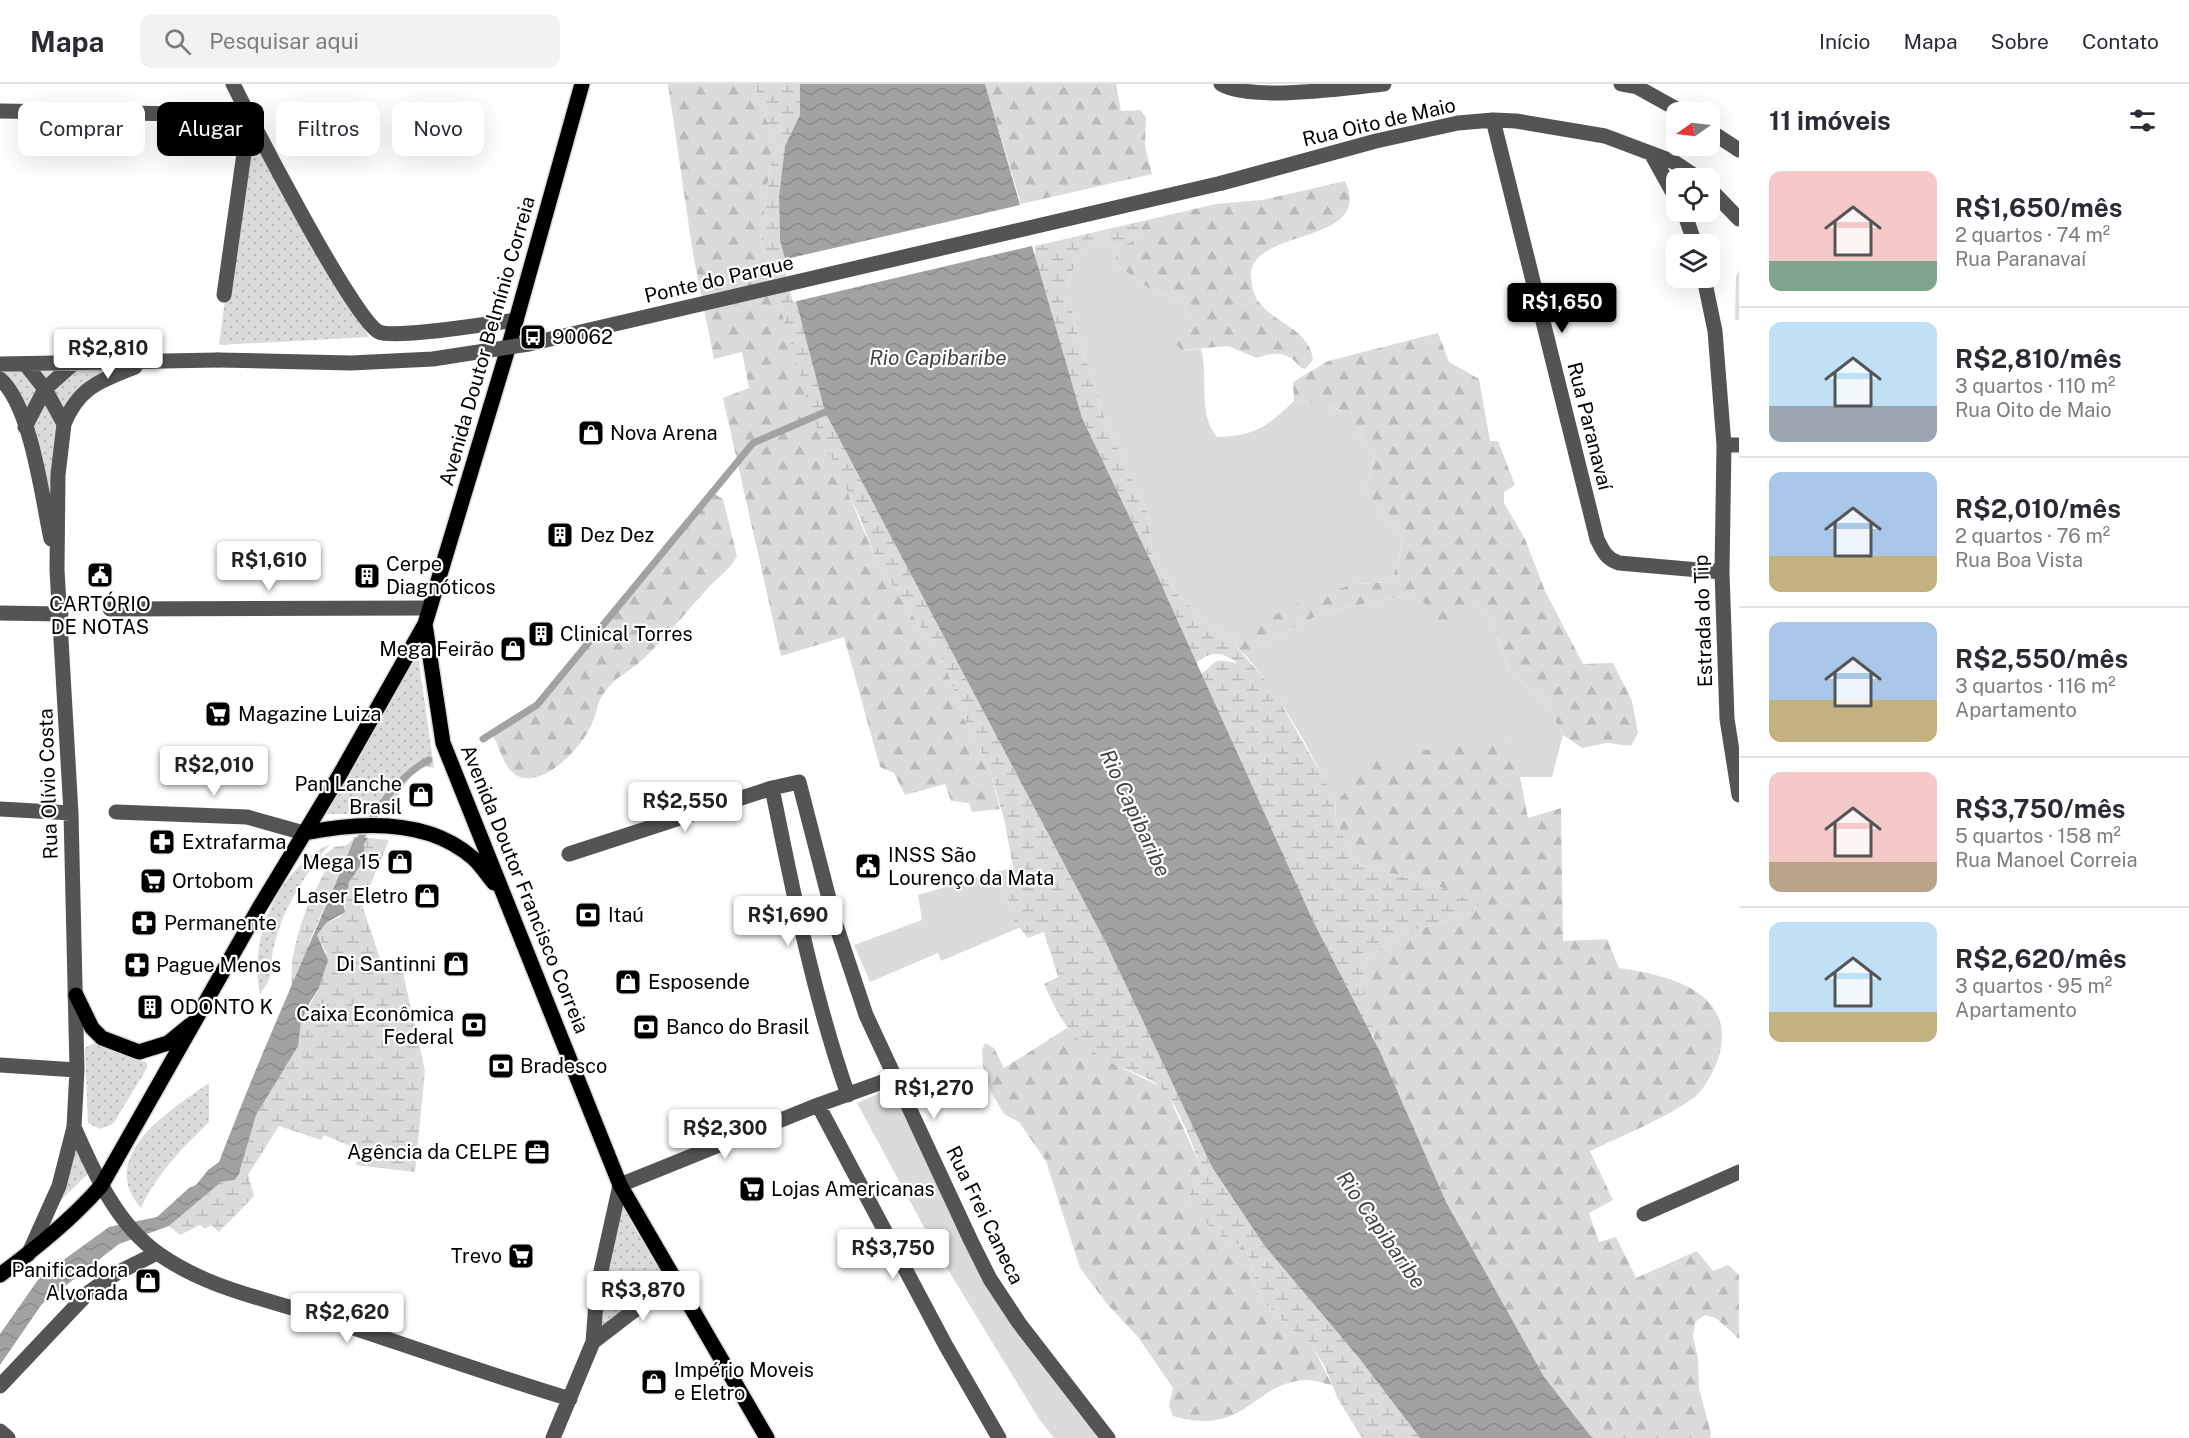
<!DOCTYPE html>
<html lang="pt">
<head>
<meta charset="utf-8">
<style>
	body { margin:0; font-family:"Public Sans",sans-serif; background:#f2f2f3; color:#2b2b33; height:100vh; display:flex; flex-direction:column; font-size:22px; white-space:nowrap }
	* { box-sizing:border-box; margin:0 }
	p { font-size:20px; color:#7c7c81 }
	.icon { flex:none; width:33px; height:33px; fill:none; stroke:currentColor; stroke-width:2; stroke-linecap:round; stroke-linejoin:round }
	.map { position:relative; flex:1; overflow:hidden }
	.drawer { display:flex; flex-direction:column; background:#fff; width:450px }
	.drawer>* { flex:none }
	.guide { position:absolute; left:18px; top:18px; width:570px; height:54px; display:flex; gap:12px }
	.needle { width:39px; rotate:256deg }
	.controls { position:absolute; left:1666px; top:18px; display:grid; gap:12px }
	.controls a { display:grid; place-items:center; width:54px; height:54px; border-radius:12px; background:#fff; box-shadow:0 6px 24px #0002; font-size:30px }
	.price { position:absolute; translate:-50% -51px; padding:0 14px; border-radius:6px; background:#fff; color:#222; font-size:20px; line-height:39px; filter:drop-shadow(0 2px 3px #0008) }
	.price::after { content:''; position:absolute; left:50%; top:36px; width:18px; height:14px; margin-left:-9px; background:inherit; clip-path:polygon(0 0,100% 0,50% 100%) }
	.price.on { background:#000; color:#fff }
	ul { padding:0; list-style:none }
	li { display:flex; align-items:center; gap:18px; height:150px; padding:0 30px }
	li+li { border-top:2px solid #e1e1e2 }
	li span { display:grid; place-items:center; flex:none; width:168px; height:120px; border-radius:12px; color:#555 }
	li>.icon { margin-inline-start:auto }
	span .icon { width:72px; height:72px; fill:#fffc; stroke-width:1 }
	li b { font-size:26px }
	h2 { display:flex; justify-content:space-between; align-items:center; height:72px; padding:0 30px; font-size:26px }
	.chip { padding:0 21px; border-radius:12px; background:#fff; box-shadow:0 6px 24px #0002; font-size:21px; line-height:54px }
	.chip.on { background:#000; color:#fff }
	header { display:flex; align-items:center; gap:36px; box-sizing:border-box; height:84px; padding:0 30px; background:#fff; border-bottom:2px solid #e1e1e2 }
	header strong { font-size:28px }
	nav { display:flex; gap:33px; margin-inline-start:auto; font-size:21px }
	.search { width:420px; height:54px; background:#f2f2f3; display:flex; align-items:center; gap:15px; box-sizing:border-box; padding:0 21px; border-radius:12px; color:#7c7c81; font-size:22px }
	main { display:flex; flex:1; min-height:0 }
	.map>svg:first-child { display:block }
	.grass { fill:#dbdbdb }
	.forest { fill:url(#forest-firs) }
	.wetland { fill:url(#wetland-marsh) }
	.park { fill:url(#park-dots) }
	.water { fill:url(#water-waves) }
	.pier { fill:#fff }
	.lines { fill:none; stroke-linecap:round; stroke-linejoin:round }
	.stream { stroke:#a2a2a2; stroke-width:7 }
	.major-casing { stroke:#dbdbdb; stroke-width:18 }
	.minor { stroke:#545454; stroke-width:15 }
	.major { stroke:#000; stroke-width:15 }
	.minor-bridge { stroke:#545454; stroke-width:15 }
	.labels { text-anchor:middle; stroke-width:4.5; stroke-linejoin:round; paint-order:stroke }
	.street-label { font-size:20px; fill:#000; stroke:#fff }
	.poi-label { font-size:20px; fill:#000; stroke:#fff; text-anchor:start }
	.water-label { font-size:21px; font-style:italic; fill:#434343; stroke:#fff }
</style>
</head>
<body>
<header>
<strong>Mapa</strong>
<div class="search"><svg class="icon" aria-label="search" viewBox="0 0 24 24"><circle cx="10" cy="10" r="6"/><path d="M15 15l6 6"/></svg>Pesquisar aqui</div>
<nav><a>Início</a><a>Mapa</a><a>Sobre</a><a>Contato</a></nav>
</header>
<main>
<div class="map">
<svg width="1739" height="1354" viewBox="0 0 1739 1354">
	<defs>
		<pattern id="forest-firs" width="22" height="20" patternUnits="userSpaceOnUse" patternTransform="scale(1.5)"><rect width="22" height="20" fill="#dbdbdb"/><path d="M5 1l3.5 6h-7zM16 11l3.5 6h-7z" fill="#bababa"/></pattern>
		<pattern id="wetland-marsh" width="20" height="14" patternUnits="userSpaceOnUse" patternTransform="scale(1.5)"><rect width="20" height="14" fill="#dbdbdb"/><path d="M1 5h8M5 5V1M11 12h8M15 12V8" fill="none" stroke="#bababa"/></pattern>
		<pattern id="park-dots" width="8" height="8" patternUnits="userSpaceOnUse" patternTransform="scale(1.5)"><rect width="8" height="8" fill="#dbdbdb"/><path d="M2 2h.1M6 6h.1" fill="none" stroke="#bababa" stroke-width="1.8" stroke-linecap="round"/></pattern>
		<pattern id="water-waves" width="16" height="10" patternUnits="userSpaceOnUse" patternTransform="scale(1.5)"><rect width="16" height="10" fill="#a2a2a2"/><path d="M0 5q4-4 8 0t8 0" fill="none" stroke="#8a8a8a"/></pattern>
	</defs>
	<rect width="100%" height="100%" fill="#fff"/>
	<path class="grass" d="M1106 150 1114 163 1117 181 1154 208 1181 215 1189 234 1181 266 1201 265C1209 292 1197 329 1217 353 1256 352 1266 343 1294 317L1323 318 1348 331 1374 372 1366 407 1384 434 1402 452 1399 475 1391 498 1353 500 1238 551 1234 560 1180 514 1153 474 1148 429 1107 341 1076 245 1067 204 1076 176Z
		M1739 187V237L1735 235 1736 193Z
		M1416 509 1471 518 1492 536 1509 587 1545 617 1563 651 1552 693H1519L1512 657 1374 679 1335 719C1312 667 1283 617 1247 573L1257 563 1324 528Z
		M1000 787 1014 837 1021 843 941 877 938 869 870 898 854 861 922 836 918 811Z
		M898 1001 991 1209 1103 1354H1054L1039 1335 939 1171 857 1019Z"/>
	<path class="forest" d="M668 0H757L756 14 778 60 769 88 761 158 805 306 877 478 945 580 962 631 990 686 1000 725 972 728 969 719 951 717 945 700 905 711 894 689 880 683 844 553 781 572 723 314 749 304 742 268 714 275 693 170Z
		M985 0H1116L1121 27 1140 26 1146 33 1145 62 1152 90 1021 120Z
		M1345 97C1374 160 1259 144 1251 187 1250 191 1252 197 1252 201 1257 238 1310 239 1313 276L1305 285 1301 284C1289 268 1274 267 1257 274L1228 262 1181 266 1167 250 1189 234 1181 215 1154 208 1117 181 1114 163 1132 158 1147 136 1216 120 1262 116Z
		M1438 249 1449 278 1479 295 1490 357H1498L1515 401 1504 408V419L1525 455 1545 507 1583 580 1613 579 1632 617 1638 649 1631 662 1607 659 1582 664 1563 651 1545 617 1509 587 1492 536 1471 518 1442 540 1416 509 1324 528 1257 563 1247 573 1234 560 1238 551 1289 523 1353 500 1391 498 1399 475 1402 452 1384 434 1366 407 1374 372C1348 330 1346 318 1294 317L1293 298 1328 277Z
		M711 408 723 415 737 472C730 485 721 491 710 502 687 526 667 553 642 576 627 590 615 592 602 612 597 619 597 629 593 637 585 659 555 692 531 694 505 697 502 666 492 650L537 621Z
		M1513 657 1528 734 1561 724 1563 857 1607 855 1619 884C1668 891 1737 907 1719 972 1716 983 1705 1004 1696 1012 1667 1034 1624 1051 1590 1067L1613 1116 1589 1129 1599 1158 1616 1153 1636 1194 1697 1167 1713 1187 1728 1181 1739 1191V1255L1716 1234 1705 1231 1695 1238 1693 1253 1698 1274 1699 1304 1711 1350 1710 1354H1584L1511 1256 1384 998 1361 899 1368 873 1401 851 1471 829 1443 804 1355 779 1336 736 1335 719 1374 678 1405 668Z
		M1067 944 1108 977 1161 1003 1169 1013 1201 1083 1202 1095 1190 1107 1188 1118C1196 1131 1210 1144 1222 1153 1231 1159 1241 1159 1247 1167L1259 1214 1288 1242 1310 1257 1332 1301C1324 1299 1313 1296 1305 1296 1253 1299 1245 1354 1173 1332L1169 1322 1173 1304 1138 1253 1108 1221 1080 1184 1046 1077 1019 1038 1004 1030 991 1008 983 982 982 966 985 959 994 964 1004 984Z"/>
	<path class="wetland" d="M757 0H800L801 31 785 62 779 113 780 156 825 328 1106 859 1212 1083 1264 1161 1359 1274 1420 1354H1362L1338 1315 1325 1283 1310 1258 1288 1242 1259 1214 1247 1167C1241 1159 1230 1159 1222 1153 1210 1144 1196 1131 1188 1118L1190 1107 1202 1095 1201 1083C1192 1060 1179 1021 1161 1004 1147 990 1125 987 1108 977 1072 957 1060 936 1044 900L1058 893 1044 848 1028 854 1014 837 1000 787 1013 784 1005 739 990 686 962 631 945 580 877 478 861 436 812 334 761 157 769 88 778 60 756 14Z
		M1147 136 1132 158 1114 163 1106 150 1076 176 1067 204 1076 245 1107 341 1148 429 1153 474 1180 514 1234 560 1272 604 1327 700 1335 719 1336 736 1355 779 1443 804 1479 820 1471 829 1401 851 1368 873 1361 900 1373 945 1370 960 1198 591C1207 588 1212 578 1218 577 1224 576 1232 579 1238 579 1216 564 1209 568 1190 584L1095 418 1035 197V162Z
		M355 753 311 854 292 906C288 860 309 814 332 776L324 771 335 763 347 761Z
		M368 754 389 756 362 821 384 886 401 880 425 987 415 1088 356 1081 360 1066 324 1051 321 1056 279 1042 248 1091 254 1112 219 1148 211 1141 205 1145 200 1141 180 1151 169 1142 221 1098 235 1096 239 1090 256 1031 297 962 301 938 319 904 326 882V868L317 851 326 839 340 833 345 824 342 814 347 810 349 798 365 775 364 760Z"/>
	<path class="park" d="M249 34 369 253 219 261Z
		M143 279 70 324 57 486 34 374 0 295V280Z
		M416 557 434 684 418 681 386 730H316Z
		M330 760C305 790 283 824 274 862 268 885 277 888 260 910 248 854 278 785 330 760Z
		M99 959 147 979V984L113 1040 100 1045 88 1039 85 964 92 960Z
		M209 999V1038C182 1065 157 1089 141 1124 95 1072 172 1025 209 999Z
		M75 1062 92 1086 57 1120Z
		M620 1101 675 1195 593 1258Z"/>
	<path class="water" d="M800 0H985L1082 334 1152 480 1313 837 1380 968 1446 1118 1544 1293 1592 1354H1420L1359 1274 1264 1161 1212 1083 1106 859 825 328 780 156 779 113 785 62 800 31Z
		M355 753 368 754 364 760 365 775 349 798 347 810 342 814 345 828 326 839 317 851 328 876 319 904 310 918 301 938 298 962 256 1031 239 1090 235 1096 221 1098 169 1142 119 1160 42 1220 0 1281V1250L40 1193 109 1143 157 1133 189 1104 196 1101 208 1086 219 1078C261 968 310 861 355 753Z"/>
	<path class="pier" d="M1024 120 1036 161 793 218 782 176Z"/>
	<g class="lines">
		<path class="stream" d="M483 655 537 621 753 359 825 328 832 329
			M357 761C373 730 397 692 429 676"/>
		<g class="major-casing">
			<path id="major" d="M425 540 443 659 620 1101 767 1354
				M304 749C358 738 428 734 473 774 481 781 487 791 494 799
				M76 911 92 944 102 954 139 968 168 959 190 941
				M0 1191C36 1164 71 1136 101 1102L259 824 339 692 425 540 510 258 582 0"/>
		</g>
		<path class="minor" d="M233 0C251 36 354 237 379 248 396 255 492 239 516 236
			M1221 0C1250 18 1347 4 1384 0
			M1621 0 1637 3 1682 28
			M0 27 248 31
			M1493 36 1597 455C1603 467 1606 475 1619 479L1722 488
			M1710 47 1739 66
			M1652 71 1677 116
			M1222 99 1376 57 1458 39 1493 36 1516 37 1605 52 1674 78 1698 94
			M1710 105 1739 135
			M1684 128 1695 160
			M1704 194 1715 247 1724 361 1722 488 1727 635 1739 711
			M224 211 249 34
			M0 280 218 276
			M26 281 45 305 64 340 58 391 57 486 71 729 77 986 74 1043 59 1102 28 1171
			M0 295C31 322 42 413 51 455
			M64 340C79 303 100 297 135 283
			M25 343 45 305 73 280
			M1724 361H1739
			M110 525 429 524
			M0 529 61 530
			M772 704C793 808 813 910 848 1011
			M0 725 71 729
			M116 728 247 733 304 749
			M569 770 772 704 799 698 835 838 866 931 971 1157 990 1195 1019 1239 1108 1354
			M0 981 77 986
			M818 1021 946 1262 999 1354
			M74 1043C94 1088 116 1140 159 1170 205 1203 262 1214 315 1231 400 1259 484 1289 570 1315
			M1644 1130 1739 1088
			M593 1258 675 1195
			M0 1302 88 1209 115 1190 157 1169
			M0 1347 8 1354
			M553 1354 593 1258 597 1205 620 1101 818 1021 896 993"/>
		<use href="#major" class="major"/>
		<path class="minor-bridge" d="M218 276 351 279 433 275 529 260 1222 99"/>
	</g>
	<defs>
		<g id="bus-square" transform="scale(1.35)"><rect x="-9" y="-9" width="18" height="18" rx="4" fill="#000" stroke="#fff"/><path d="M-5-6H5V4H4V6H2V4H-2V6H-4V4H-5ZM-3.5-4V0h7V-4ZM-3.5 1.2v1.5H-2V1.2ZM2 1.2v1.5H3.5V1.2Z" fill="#fff"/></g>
		<g id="shop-square" transform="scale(1.35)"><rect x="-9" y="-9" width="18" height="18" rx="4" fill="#000" stroke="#fff"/><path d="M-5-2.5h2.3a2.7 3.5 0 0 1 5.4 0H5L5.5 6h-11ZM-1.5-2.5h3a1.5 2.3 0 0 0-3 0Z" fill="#fff"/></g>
		<g id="building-square" transform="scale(1.35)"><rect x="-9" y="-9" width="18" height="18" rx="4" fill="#000" stroke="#fff"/><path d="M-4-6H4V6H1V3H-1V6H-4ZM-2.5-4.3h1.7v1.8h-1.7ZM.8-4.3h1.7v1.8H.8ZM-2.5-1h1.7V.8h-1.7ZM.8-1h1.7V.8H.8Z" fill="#fff"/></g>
		<g id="civic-square" transform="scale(1.35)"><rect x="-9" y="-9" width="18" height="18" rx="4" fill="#000" stroke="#fff"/><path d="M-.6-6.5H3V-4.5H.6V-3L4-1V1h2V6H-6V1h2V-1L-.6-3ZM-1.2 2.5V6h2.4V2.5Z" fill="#fff"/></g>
		<g id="supermarket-square" transform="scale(1.35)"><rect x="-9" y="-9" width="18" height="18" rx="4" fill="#000" stroke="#fff"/><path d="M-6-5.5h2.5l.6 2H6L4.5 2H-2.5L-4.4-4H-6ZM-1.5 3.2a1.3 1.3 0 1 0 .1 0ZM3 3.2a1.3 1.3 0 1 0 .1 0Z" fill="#fff"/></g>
		<g id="pharmacy-square" transform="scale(1.35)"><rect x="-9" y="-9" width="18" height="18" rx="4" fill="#000" stroke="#fff"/><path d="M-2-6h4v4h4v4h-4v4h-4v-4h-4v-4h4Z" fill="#fff"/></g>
		<g id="bank-square" transform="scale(1.35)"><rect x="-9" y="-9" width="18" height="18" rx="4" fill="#000" stroke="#fff"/><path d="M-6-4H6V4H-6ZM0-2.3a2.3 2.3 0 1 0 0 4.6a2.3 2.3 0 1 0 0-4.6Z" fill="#fff"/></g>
		<g id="office-square" transform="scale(1.35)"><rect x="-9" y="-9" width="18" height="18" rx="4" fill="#000" stroke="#fff"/><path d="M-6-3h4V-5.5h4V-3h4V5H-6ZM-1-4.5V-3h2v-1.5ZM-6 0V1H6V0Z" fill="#fff"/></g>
	</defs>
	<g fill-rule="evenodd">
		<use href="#bus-square" x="533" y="253"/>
		<use href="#shop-square" x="591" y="349"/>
		<use href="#building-square" x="560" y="451"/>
		<use href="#civic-square" x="100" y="491"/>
		<use href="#building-square" x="367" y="492"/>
		<use href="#building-square" x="541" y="550"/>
		<use href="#shop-square" x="513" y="565"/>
		<use href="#supermarket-square" x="218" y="630"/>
		<use href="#shop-square" x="421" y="711"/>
		<use href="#pharmacy-square" x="162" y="758"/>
		<use href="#shop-square" x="400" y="778"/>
		<use href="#civic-square" x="868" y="782"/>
		<use href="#supermarket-square" x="153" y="797"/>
		<use href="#shop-square" x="427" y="812"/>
		<use href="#bank-square" x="588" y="831"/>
		<use href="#pharmacy-square" x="144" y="839"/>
		<use href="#shop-square" x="456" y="880"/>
		<use href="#pharmacy-square" x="137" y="881"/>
		<use href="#shop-square" x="628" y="898"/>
		<use href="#building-square" x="150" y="923"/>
		<use href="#bank-square" x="474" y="941"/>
		<use href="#bank-square" x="646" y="943"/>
		<use href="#bank-square" x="501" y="982"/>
		<use href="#office-square" x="537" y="1068"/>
		<use href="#supermarket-square" x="752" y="1105"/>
		<use href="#supermarket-square" x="521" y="1172"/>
		<use href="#shop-square" x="148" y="1197"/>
		<use href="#shop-square" x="654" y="1298"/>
	</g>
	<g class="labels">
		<g class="street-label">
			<text transform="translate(1379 38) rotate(-13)" y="7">Rua Oito de Maio</text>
			<text transform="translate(719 195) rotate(-13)" y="7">Ponte do Parque</text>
			<text transform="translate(487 257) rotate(-74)" y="7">Avenida Doutor Belmínio Correia</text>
			<text transform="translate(1590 342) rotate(76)" y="7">Rua Paranavaí</text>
			<text transform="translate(1703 537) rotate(-92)" y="7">Estrada do Tip</text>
			<text transform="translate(48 700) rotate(-92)" y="7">Rua Olívio Costa</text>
			<text transform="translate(525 805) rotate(68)" y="7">Avenida Doutor Francisco Correia</text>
			<text transform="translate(985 1131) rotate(64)" y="7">Rua Frei Caneca</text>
		</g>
		<g class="poi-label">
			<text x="552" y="260">90062</text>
			<text x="610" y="356">Nova Arena</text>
			<text x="580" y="458">Dez Dez</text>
			<text x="386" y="487">Cerpe<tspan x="386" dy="23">Diagnóticos</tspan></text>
			<text x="100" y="527" text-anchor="middle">CARTÓRIO<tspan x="100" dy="23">DE NOTAS</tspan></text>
			<text x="560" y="557">Clinical Torres</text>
			<text x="494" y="572" text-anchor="end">Mega Feirão</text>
			<text x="238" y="637">Magazine Luiza</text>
			<text x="402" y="707" text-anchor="end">Pan Lanche<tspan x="402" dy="23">Brasil</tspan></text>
			<text x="182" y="765">Extrafarma</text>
			<text x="888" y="778">INSS São<tspan x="888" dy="23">Lourenço da Mata</tspan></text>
			<text x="380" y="785" text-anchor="end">Mega 15</text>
			<text x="172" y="804">Ortobom</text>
			<text x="408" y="819" text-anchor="end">Laser Eletro</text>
			<text x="608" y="838">Itaú</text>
			<text x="164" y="846">Permanente</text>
			<text x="436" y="887" text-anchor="end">Di Santinni</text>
			<text x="156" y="888">Pague Menos</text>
			<text x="648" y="905">Esposende</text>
			<text x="170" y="930">ODONTO K</text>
			<text x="454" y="937" text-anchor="end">Caixa Econômica<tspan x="454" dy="23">Federal</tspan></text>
			<text x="666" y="950">Banco do Brasil</text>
			<text x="520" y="989">Bradesco</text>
			<text x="518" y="1075" text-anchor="end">Agência da CELPE</text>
			<text x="771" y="1112">Lojas Americanas</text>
			<text x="502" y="1179" text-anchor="end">Trevo</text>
			<text x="128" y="1193" text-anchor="end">Panificadora<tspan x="128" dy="23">Alvorada</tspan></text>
			<text x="674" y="1293">Império Moveis<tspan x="674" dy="23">e Eletro</tspan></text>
		</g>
		<g class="water-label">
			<text x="938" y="281">Rio Capibaribe</text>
			<text transform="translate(1135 729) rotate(65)" y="7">Rio Capibaribe</text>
			<text transform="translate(1381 1146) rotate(55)" y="7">Rio Capibaribe</text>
		</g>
	</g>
</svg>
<div class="controls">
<a><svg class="needle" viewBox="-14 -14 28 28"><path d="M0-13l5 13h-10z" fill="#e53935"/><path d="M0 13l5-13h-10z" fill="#7c7c81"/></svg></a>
<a><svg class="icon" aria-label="locate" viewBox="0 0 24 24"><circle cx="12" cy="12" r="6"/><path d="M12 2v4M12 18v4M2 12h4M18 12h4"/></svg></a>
<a><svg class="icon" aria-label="layers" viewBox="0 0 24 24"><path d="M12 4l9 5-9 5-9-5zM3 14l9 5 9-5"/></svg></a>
</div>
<b class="price on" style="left:1562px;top:250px">R$1,650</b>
<b class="price" style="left:108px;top:296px">R$2,810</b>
<b class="price" style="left:269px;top:508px">R$1,610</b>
<b class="price" style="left:214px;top:713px">R$2,010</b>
<b class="price" style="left:685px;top:749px">R$2,550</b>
<b class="price" style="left:788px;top:863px">R$1,690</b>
<b class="price" style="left:934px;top:1036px">R$1,270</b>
<b class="price" style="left:725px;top:1076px">R$2,300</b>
<b class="price" style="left:893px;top:1196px">R$3,750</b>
<b class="price" style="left:643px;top:1238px">R$3,870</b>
<b class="price" style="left:347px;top:1260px">R$2,620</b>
<div class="guide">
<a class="chip">Comprar</a>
<a class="chip on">Alugar</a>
<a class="chip">Filtros</a>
<a class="chip">Novo</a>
</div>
</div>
<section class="drawer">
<h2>11 imóveis<svg class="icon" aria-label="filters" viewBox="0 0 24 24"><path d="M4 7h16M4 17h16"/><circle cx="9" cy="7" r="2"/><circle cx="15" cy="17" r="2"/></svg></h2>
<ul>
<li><span style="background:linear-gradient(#f6c9c9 75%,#7fa58c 0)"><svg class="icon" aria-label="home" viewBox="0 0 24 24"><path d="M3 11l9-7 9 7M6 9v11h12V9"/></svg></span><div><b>R$1,650/mês</b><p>2 quartos · 74 m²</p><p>Rua Paranavaí</p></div></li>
<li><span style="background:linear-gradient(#bfe0f5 70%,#9aa5b1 0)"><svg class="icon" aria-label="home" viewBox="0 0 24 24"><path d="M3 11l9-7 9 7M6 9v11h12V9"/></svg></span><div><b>R$2,810/mês</b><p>3 quartos · 110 m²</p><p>Rua Oito de Maio</p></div></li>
<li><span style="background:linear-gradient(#a9c7e8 70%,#c2b280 0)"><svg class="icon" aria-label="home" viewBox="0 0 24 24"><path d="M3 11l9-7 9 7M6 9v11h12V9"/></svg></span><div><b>R$2,010/mês</b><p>2 quartos · 76 m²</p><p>Rua Boa Vista</p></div></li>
<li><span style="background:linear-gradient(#a9c7e8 65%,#c2b280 0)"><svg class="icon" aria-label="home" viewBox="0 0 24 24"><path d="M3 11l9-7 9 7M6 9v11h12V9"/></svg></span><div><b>R$2,550/mês</b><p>3 quartos · 116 m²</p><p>Apartamento</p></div></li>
<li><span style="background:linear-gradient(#f6c9c9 75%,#b9a48a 0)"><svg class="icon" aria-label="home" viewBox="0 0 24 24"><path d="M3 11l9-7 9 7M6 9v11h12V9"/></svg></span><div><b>R$3,750/mês</b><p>5 quartos · 158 m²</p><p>Rua Manoel Correia</p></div></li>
<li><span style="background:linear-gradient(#bfe0f5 75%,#c2b280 0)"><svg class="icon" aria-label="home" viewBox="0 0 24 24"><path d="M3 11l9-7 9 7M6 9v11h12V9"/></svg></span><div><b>R$2,620/mês</b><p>3 quartos · 95 m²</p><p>Apartamento</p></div></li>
</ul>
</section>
</main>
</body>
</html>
